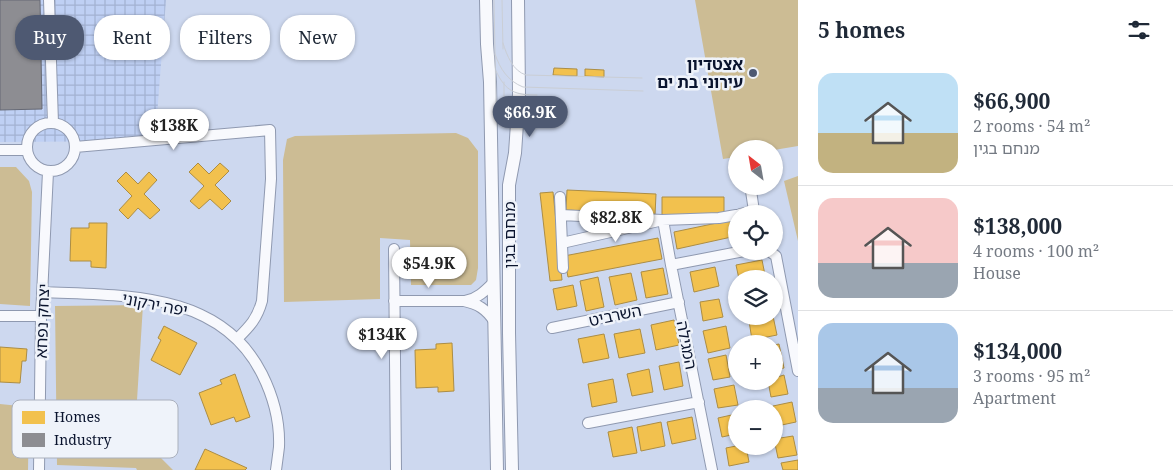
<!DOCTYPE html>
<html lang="en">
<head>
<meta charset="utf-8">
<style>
	body { margin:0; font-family:"Noto Serif","Noto Sans Hebrew",serif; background:#f2f2f3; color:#1f2937; height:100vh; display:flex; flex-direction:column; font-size:19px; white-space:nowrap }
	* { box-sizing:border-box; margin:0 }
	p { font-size:16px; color:#747a83 }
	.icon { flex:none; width:28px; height:28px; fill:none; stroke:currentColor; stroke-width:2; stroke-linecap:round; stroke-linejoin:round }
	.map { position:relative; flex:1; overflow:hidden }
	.panel { display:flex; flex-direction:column; background:#fff; width:375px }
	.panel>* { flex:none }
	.top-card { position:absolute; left:15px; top:15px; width:475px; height:45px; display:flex; gap:10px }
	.needle { width:32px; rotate:329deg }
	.fabs { position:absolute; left:728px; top:140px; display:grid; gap:10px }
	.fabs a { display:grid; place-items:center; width:55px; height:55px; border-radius:50%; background:#fff; box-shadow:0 1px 4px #0004; font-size:25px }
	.price { position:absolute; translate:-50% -42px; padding:0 11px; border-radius:18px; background:#fff; color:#222; font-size:16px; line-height:32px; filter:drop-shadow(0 1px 2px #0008) }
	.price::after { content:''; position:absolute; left:50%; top:30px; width:15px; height:11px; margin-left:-8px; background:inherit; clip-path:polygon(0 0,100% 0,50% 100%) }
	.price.current { background:#4e5972; color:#fff }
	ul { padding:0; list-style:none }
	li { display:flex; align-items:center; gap:15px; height:125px; padding:0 20px }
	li+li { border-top:1px solid #e0e1e3 }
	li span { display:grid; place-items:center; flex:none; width:140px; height:100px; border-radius:15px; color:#555 }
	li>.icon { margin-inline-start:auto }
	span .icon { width:60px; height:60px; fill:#fffc; stroke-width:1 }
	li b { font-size:21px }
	h2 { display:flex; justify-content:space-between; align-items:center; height:60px; padding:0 20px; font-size:21px }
	.chip { padding:0 18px; border-radius:20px; background:#fff; box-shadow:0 1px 4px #0004; font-size:18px; line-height:45px }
	.chip.current { background:#4e5972; color:#fff }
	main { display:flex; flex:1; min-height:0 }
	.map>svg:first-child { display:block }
	.industrial { fill:url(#industrial-grid) }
	.grass { fill:#ccbc94 }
	.homes { fill:#f2c14e; stroke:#ac8d44 }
	.industry { fill:#8d8d92; stroke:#666974 }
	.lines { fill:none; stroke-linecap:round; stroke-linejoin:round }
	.minor-casing { stroke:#8f99b0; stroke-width:12 }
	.tertiary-casing { stroke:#8f99b0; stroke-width:14 }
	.minor { stroke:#f8f9fd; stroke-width:10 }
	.tertiary { stroke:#f8f9fd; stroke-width:12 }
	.tram { stroke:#caced5; stroke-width:1 }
	.poi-dot { fill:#4e5972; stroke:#eff3fa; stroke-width:2 }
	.labels { text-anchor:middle; stroke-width:5; stroke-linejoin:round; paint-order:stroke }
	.poi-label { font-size:16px; font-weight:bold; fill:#0a142e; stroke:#eff3fa; text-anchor:end }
	.street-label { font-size:16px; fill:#0a142e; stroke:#eff3fa }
	.key { fill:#eff3fa; stroke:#aab0bd; stroke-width:1 }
	.key-label { font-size:14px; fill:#0a142e }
</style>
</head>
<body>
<main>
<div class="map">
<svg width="798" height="470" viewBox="0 0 798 470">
	<defs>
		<pattern id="industrial-grid" width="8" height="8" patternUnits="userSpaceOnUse" patternTransform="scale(1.25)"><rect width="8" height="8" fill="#bfd0f4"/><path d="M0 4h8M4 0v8" fill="none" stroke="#a3b2d2"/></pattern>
	</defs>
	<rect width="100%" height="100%" fill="#cdd8ef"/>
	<path class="industrial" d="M0 0H166L155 141 0 142Z"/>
	<path class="grass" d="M695 0H798V146L774 150V149H736V157L723 159Z
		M456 133 468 138 478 151V268L476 280 471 285H411L410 240 380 238V299L284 302 283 160 287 139 295 136Z
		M0 167H16L29 181 32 192 30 306 0 304Z
		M798 176V241L784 181Z
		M143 305 137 400C142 401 148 402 153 405 166 412 172 428 169 443 167 449 164 453 161 458L173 470H137L136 468 57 465 55 306Z
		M0 404 29 407 28 470H0Z"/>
	<path class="homes" d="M554 68 577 69V76L553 75Z
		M585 69 604 70V77L585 76Z
		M198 163 209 174 220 163 229 171 215 185 231 201 222 210 210 199 199 209 190 201 204 186 189 172Z
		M126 172 138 184 149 172 157 180 144 194 160 210 150 219 138 208 128 219 119 210 132 196 117 181Z
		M567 190 656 194 655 215 566 210Z
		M553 192 562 280 550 281 540 193Z
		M662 197H724V215L662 216Z
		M736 219V236L677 249 674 232Z
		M89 223H107L106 268 91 267V261H70L71 228H89Z
		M658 238 662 259 568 277 564 256Z
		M762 260 765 275 748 279H739L736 265Z
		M715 267 719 286 694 292 690 272Z
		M663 268 668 294 646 298 641 272Z
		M631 273 637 300 615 305 609 277Z
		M598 277 604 307 586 311 580 281Z
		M573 285 577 306 557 310 553 289Z
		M719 299 723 317 703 321 700 302Z
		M773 316 777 335 752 340 749 321Z
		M674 320 679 345 656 350 651 325Z
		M164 326 197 343 180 375 151 360 161 340 158 338Z
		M726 326 730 348 708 353 703 331Z
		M640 329 645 353 619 358 614 334Z
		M604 334 609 358 583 363 578 339Z
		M452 343 454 391 438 392V387L416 388 415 350 436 349V344Z
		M779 344 784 368 774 370V345Z
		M0 347 27 349 26 361H22L20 383 0 382Z
		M726 355 730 377 713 380 708 359Z
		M679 362 683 386 664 390 659 366Z
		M649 369 653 392 632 396 627 374Z
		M235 374 250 417 236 422 234 417 211 425 199 393 222 384 220 380Z
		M784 375 788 394 771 397 768 381H774V378Z
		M613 379 617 402 592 407 588 384Z
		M734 385 738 405 718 408 714 389Z
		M792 402 796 422 777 426 773 406Z
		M736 414V434L722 437 718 418Z
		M692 417 696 439 672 444 667 422Z
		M661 422 665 446 641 451 637 427Z
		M632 427 637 453 613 457 608 432Z
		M793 436 797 455 778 458 774 439Z
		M736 446H746L749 462 729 466 726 448Z
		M205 449 247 468 245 470H195Z
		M798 460V470H783L781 463Z"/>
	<path class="industry" d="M0 0H40L42 109 0 110Z"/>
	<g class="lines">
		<g class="minor-casing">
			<path id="minor" d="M49 0 53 123
				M27 147a24 24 0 1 1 48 0a24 24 0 1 1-48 0Z
				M75 147 270 130 271 179 262 301C257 319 250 326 237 339
				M0 150H26
				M560 197 563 268
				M740 214 754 211 751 191
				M561 215 662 220 719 218 736 215
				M562 243 663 220 671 265 712 470
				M394 249 396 470
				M769 251 776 256 798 371
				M671 265 744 251
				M43 292C122 296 220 290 262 374 273 396 280 422 279 447 278 455 277 463 276 470
				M394 301H464C478 304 486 309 494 321
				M465 301C477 299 485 291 493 283
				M0 316H41
				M552 328 679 302
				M588 423 699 402
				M39 470 41 316 48 172"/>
		</g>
		<g class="tertiary-casing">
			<path id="tertiary" d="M486 0 487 44 490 82 497 470
				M512 470 509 333V185L515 153 519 94 518 0"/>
		</g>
		<use href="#minor" class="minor"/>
		<use href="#tertiary" class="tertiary"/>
		<path class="tram" d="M494 0 496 102
			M502 0 503 49
			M503 43C507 56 513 71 526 75L642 78
			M495 54C500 69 508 81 523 87L643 91
			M496 71C506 92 515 95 537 95
			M504 82V102"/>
	</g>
	<circle class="poi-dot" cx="753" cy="73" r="5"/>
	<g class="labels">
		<g class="poi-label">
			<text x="743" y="70">אצטדיון<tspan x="743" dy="18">עירוני בת ים</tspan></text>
		</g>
		<g class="street-label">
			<text transform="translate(509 235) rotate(-90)" y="6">מנחם בגין</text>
			<text transform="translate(155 304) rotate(11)" y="6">יפה ירקוני</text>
			<text transform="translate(615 315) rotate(-12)" y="6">השרביט</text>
			<text transform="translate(42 321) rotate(-88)" y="6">יצחק נפחא</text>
			<text transform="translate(687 345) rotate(79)" y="6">המגילה</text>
		</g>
	</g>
	<rect x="12" y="400" width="166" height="58" rx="8" class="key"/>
	<rect x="22" y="411" width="23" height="13" fill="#f2c14e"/>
	<rect x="22" y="433" width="23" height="14" fill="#8d8d92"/>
	<g class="key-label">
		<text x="54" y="422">Homes</text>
		<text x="54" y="445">Industry</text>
	</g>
</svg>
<div class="fabs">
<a><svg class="needle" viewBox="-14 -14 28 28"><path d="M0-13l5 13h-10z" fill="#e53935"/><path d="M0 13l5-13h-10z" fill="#747a83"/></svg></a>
<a><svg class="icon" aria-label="locate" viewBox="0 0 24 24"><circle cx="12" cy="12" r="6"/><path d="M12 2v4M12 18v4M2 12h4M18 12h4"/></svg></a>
<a><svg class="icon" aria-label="layers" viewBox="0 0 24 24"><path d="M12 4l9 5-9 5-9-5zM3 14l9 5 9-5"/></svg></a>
<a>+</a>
<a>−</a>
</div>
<b class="price current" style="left:530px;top:138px">$66.9K</b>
<b class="price" style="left:174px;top:151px">$138K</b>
<b class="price" style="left:616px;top:243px">$82.8K</b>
<b class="price" style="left:429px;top:289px">$54.9K</b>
<b class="price" style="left:382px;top:360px">$134K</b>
<div class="top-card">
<a class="chip current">Buy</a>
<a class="chip">Rent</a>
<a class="chip">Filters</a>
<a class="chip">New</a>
</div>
</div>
<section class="panel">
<h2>5 homes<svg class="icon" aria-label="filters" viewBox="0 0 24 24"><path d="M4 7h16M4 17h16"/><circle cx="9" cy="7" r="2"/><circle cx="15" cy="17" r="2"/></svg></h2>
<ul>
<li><span style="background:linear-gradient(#bfe0f5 60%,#c2b280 0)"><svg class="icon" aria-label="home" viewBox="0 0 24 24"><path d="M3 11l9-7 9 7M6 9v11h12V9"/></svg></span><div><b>$66,900</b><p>2 rooms · 54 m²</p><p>מנחם בגין</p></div></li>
<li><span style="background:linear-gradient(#f6c9c9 65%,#9aa5b1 0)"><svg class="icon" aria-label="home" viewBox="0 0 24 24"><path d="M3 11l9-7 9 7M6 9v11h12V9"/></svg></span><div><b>$138,000</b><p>4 rooms · 100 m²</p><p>House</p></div></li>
<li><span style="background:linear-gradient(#a9c7e8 65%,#9aa5b1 0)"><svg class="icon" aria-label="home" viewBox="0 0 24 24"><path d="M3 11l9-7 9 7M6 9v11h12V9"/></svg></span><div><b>$134,000</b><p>3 rooms · 95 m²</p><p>Apartment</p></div></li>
</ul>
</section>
</main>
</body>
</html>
